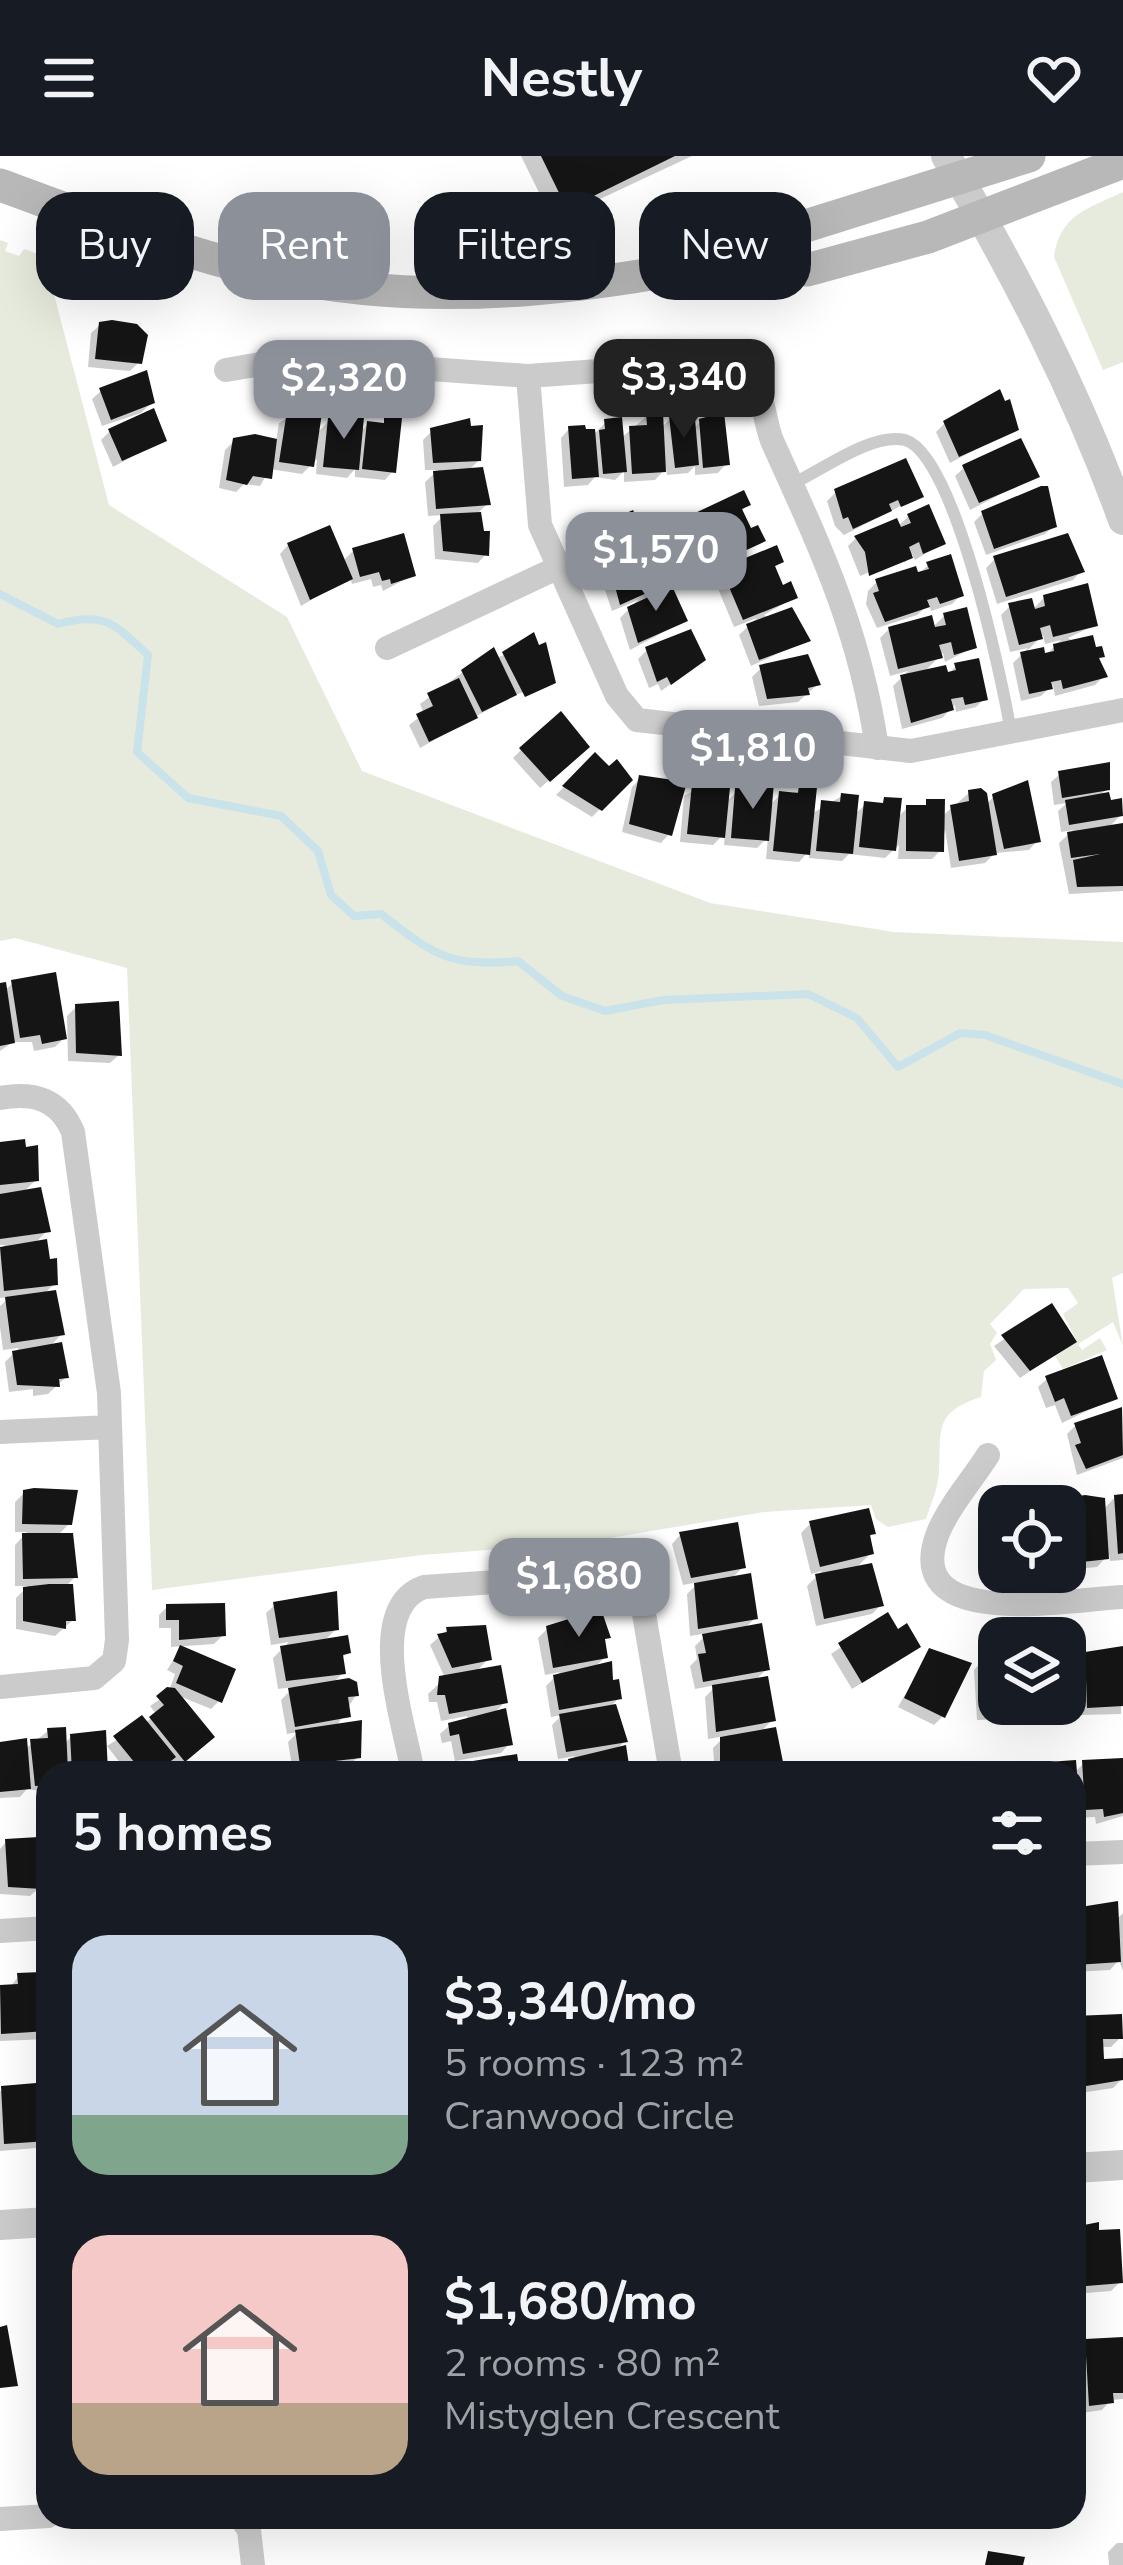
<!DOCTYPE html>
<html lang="en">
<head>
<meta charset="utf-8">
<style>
	body { margin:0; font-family:"Nunito Sans",sans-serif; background:#20242c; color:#f1f3f6; height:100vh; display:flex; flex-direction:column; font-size:45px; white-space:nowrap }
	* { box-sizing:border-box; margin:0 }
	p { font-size:39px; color:#9ea1a6 }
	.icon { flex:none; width:66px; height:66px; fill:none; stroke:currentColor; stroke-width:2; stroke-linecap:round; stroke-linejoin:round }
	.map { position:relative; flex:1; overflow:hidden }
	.drawer { position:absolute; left:36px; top:1605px; width:1050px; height:768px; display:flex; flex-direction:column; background:#171b24; border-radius:36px; box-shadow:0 12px 48px #0002 }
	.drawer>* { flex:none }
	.banner { position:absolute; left:36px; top:36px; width:1053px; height:108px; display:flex; gap:24px }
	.buttons { position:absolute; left:978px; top:1329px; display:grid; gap:24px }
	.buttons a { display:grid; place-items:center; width:108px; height:108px; border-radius:24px; background:#171b24; box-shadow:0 12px 48px #0002; font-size:60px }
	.price { position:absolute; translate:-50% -102px; padding:0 27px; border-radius:24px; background:#8c9099; color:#fff; font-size:39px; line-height:78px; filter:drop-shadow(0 3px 6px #0008) }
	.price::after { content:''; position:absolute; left:50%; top:72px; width:36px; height:27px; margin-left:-18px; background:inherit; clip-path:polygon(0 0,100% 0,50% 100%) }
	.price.selected { background:#222; color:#fff }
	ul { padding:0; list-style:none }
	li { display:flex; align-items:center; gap:36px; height:300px; padding:0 36px }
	li span { display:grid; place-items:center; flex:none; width:336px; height:240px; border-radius:36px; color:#555 }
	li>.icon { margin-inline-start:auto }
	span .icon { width:144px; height:144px; fill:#fffc; stroke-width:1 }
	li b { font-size:51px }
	h2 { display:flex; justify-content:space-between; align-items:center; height:144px; padding:0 36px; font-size:51px }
	.pill { padding:0 42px; border-radius:36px; background:#171b24; box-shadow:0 12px 48px #0002; font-size:42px; line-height:108px }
	.pill.selected { background:#8c9099; color:#fff }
	header { display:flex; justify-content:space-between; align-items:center; height:156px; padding:0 36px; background:#171b24; font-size:54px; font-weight:700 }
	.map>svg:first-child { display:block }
	.green { fill:#e7ebdd }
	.shadow { fill:#0003; fill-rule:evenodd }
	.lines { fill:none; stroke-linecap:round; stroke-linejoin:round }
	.stream { stroke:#cae2ea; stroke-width:8 }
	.building { fill:#151515 }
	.service { stroke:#cbcbcb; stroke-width:12 }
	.minor { stroke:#cbcbcb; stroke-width:24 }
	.tertiary { stroke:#cbcbcb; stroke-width:30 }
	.secondary { stroke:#b8b8b8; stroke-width:33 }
</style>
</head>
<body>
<header><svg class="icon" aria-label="menu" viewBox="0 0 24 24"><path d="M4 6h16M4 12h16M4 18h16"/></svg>Nestly<svg class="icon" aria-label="heart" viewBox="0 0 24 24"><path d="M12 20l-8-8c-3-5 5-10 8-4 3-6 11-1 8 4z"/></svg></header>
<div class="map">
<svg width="1123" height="2409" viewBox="0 0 1123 2409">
	<rect width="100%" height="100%" fill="#fff"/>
	<path class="green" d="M1123 36V206L1103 214 1054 101C1059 59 1089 52 1123 36Z
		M0 84 8 87 5 95 19 100 24 93 44 100 109 349 287 461 362 615 710 747 894 776 1123 786V1117L1112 1122 1123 1190 1113 1166 1078 1188 1082 1194 1100 1182 1107 1194 1063 1213 1055 1200 1077 1186 1063 1158 1078 1147 1068 1132 1024 1133 990 1168 997 1177 990 1188 996 1204 984 1215 981 1241C932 1257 942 1275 939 1316 938 1332 931 1348 926 1363L888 1371 876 1363 871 1349 764 1356 580 1387 422 1399 152 1434 127 812 15 782 0 785Z"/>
	<path class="shadow" d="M521 0H692L553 65Z
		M100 169 139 206 130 215 88 211 91 177Z
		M101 235 152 246 141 257 102 270 92 243Z
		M307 250 316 278 329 265 359 277 368 268 399 266 393 315 385 324 355 321V313L347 322 316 318 317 303 302 318 270 313 260 330 244 328 236 336 219 332 225 294 234 285 276 286 279 267Z
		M647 260 661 272 670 263 693 273 700 266 726 308 718 317 695 319V310L688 317 667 319 666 312 655 324 624 326V315L615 324 595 321 588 329 564 331 561 282 569 273 596 276 606 266 621 282Z
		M945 267 1015 273 950 307 936 276Z
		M110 275 163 284 113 311 101 284Z
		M432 275 479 304 468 315 488 347 478 357 486 398 478 407 435 403 433 370 444 359 428 360 425 326 438 314H425L423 284Z
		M964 312 1036 320 970 354 955 320Z
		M836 336 920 340 844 379 835 370 827 345Z
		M747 349 740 356 750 376 762 384 707 414 698 396 718 382 715 376 694 386 686 369 694 360Z
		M983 357 1054 370 1045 378 986 399 974 366Z
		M631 358 645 389 597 415 578 387Z
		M909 360 943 387 915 404 912 398 904 407V402L860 420 848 390 856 382 897 371Z
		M288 389 342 406 353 395 413 419 383 435 381 429 373 431 371 423 352 428 350 421 301 450 280 398Z
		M995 403 1081 415 1073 424 997 448 986 412Z
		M781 405 773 413 781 432 795 441 764 459 807 484 751 510 739 479 757 462 734 471 714 423 723 415Z
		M928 409 961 439 952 448 931 455 929 448 917 459 877 472 866 448 868 435 877 426 917 420Z
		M612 419 667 425 649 443 684 465 630 494 620 462 638 444 612 455 603 428Z
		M1044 442 1095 469 1068 482 1101 500 1097 505 1104 520 1095 529 1055 540 1053 529 1041 540 1021 545 1013 507 1028 492 1010 496 1001 459 1010 450 1032 454ZM1043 479 1045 488 1061 484 1043 502 1024 498Z
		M945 459 974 491 945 506 943 497 923 517 946 520 956 510 984 543 976 551 956 556 955 549 942 562 902 573 893 530 908 515 890 520 880 482 893 469 932 472Z
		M647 494 693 512 661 535 658 528 649 532 638 503Z
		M504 499 553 526 512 540 420 592 409 569 424 558 420 548 463 516Z
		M761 512 817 529 798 546 759 550 752 521Z
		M521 594 578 599 540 632 513 602Z
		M595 600 629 624 592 661 556 639Z
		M1060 618 1107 633 1098 641 1122 658 1108 672 1123 670V735L1069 738 1059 687 1073 674 1061 676 1058 655 1067 647 1054 649 1051 626Z
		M640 623 669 678 661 687 622 676 632 631Z
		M713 623 725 647 737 635 750 636 758 628 769 650 781 638 814 634 811 658 842 640 854 659 866 648 899 646 897 662 908 651 942 647 941 661 969 637 986 649 994 640 1037 685 1029 694 995 697 985 707 951 712 945 673 941 694 932 703H898L899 689 885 702 849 698 842 705 809 702V695L799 706 766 703 768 681 757 692 724 689 725 677 713 689 680 686 684 640Z
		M13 827 65 881 55 891 34 895 32 886H13L0 895V829L4 835Z
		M76 851 119 899 110 907 68 905 67 860Z
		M0 989 36 1024 22 1037 47 1075 34 1088 55 1127 43 1139 62 1178 49 1191 66 1221 48 1238 33 1240V1233L9 1236 5 1206 19 1192 3 1194 0 1171V1150L10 1141 0 1142V1094L5 1089H0Z
		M1051 1151 1073 1186 1020 1222 994 1190Z
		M1047 1223 1114 1242 1062 1267 1055 1249 1046 1252 1038 1231Z
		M1120 1255 1123 1302 1077 1319 1067 1278 1075 1270Z
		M24 1337 69 1368 57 1380 75 1421 64 1432 73 1464 55 1480 16 1473V1442L28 1430H15V1389L27 1376H15V1346Z
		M1115 1341H1123V1404L1110 1405 1109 1398 1097 1411 1075 1413 1074 1407H1065V1350H1058L1102 1345 1103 1354Z
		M810 1368 873 1377 868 1383 871 1397 855 1413 881 1449 872 1458 816 1470 807 1430 822 1415 811 1418 801 1377Z
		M999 1377V1415L987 1410 983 1386Z
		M680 1379 743 1411 730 1424 755 1462 743 1474 767 1513 754 1525 772 1564 760 1577 780 1617H715L713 1592 725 1580 708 1583 705 1541 717 1529 695 1533 690 1510 697 1503 695 1490 708 1477 690 1480 687 1438 699 1426 683 1429 672 1388Z
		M275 1449 336 1473 323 1486 348 1496 340 1504 343 1517 332 1528 356 1539 336 1571 358 1601 346 1612 360 1617 293 1616 288 1586 298 1576 287 1578 281 1544 294 1531 278 1533 273 1502 289 1486 271 1489 266 1457Z
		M167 1451 223 1479 214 1488 171 1491V1472H159V1459Z
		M887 1460 908 1499 852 1533 831 1498Z
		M547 1473 607 1481 602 1486 605 1501 593 1513 611 1520 619 1542 613 1548 625 1585 615 1595 637 1617H561L575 1600 558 1603 552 1569 562 1559 551 1561 546 1530 560 1516 545 1519 538 1482Z
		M447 1474 488 1503 475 1517 505 1546 493 1558 509 1588 501 1597 455 1605 451 1585 442 1587 440 1578 449 1570 468 1565 467 1560 441 1565 437 1546H429L428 1538 445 1522 430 1489Z
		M181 1492 219 1545 211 1553 177 1539 203 1589 175 1612 168 1604 154 1617H128L107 1590 157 1559 150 1550 168 1538 175 1518 167 1514Z
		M1123 1494 1121 1558 1080 1559V1553L1070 1563 1028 1565V1554L1019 1563 977 1564 974 1514 982 1505 999 1499V1548H1065V1498L1077 1509 1086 1499Z
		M930 1495 943 1560 934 1569 898 1551Z
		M48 1575 64 1588 71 1581 105 1617H48V1636L27 1633 20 1641 0 1642V1589L25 1593Z
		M1123 1605V1660L1096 1668 1095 1661 1074 1662V1617L1084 1607Z
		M48 1681V1746L40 1747V1731L30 1740 0 1738V1693L6 1686 37 1691Z
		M1115 1749 1116 1764 1123 1757V1815L1119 1804 1110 1814 1074 1816V1755Z
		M19 1820 41 1838 48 1831V1883L0 1885V1832L10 1831Z
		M1074 1863 1120 1882 1111 1891H1100L1101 1906 1122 1905 1123 1888 1122 1923 1113 1932 1074 1938Z
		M48 1929V1991L0 1995V1935Z
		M1074 2073 1120 2126 1111 2135 1074 2138Z
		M1123 2184V2243L1111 2244 1102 2254 1082 2257 1078 2194 1087 2185Z
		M1117 2387H1123V2409H1109L1108 2396Z"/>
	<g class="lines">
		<path class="stream" d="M0 438 58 468C105 455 114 468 148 499L137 596 188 642 281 660 318 695 331 739 354 760 381 758C435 800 449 811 518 805L562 840 605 855 663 844 808 838 857 862 898 911 960 877 985 879 1123 928"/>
	</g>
	<path class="building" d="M541 0H675L567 53Z
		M112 164 137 168 148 179 142 208 95 203 99 166Z
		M147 214 155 247 111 264 99 232Z
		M1000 233 1005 245 1010 243 1019 274 959 301 943 265Z
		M306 247 323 250 314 311 279 306 287 255 304 258Z
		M154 252 167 285 122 305 108 273Z
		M663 256 666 316 632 318 629 270 647 269 646 257Z
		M724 256 730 309 703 312 699 263Z
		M686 258 687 264 695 263 699 309 675 312 669 260Z
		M344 259 364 261 359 314 323 311 328 262Z
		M384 261 402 262 396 317 362 313 367 265 384 267Z
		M622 261 627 316 603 318 599 274 605 273 604 263Z
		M470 262 471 270 483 269 481 305 433 307 430 272Z
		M585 269 586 273H595L599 321 572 323 568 270Z
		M255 278 277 283 272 323 253 320 247 329 226 324 233 282Z
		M1021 282 1040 321 979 347 962 309Z
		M906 302 924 341 901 351 898 344 889 348 892 355 853 373 848 361 843 363 834 333Z
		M483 311 491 349 436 353 433 315Z
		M1041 330H1048L1057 371 994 393 981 355Z
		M744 334 751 349 742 353 751 372 758 369 766 385 716 408 705 385 726 375 724 370 703 380 693 358Z
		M929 348 946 388 923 398 919 386 909 391 913 402 869 420 865 396 854 380 897 362 901 371 911 367 907 358Z
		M633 354 649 389 607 408 585 376Z
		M481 356 484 375H490L489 400 443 395 440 358Z
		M330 369 353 423 310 444 287 387Z
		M404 377 416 420 391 428 390 423 382 425 379 416 360 421 352 392Z
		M1068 377 1085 416 1006 441 993 400Z
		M777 389 784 406 775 410 783 429 791 425 798 442 743 464 721 412Z
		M655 391 671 426 620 449 610 412Z
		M951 398 964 440 940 448 937 441 927 444 930 451 885 466 873 437 879 435 875 423 916 410 918 416 929 413 926 406Z
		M1088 427 1098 470 1053 481 1050 469 1040 472 1043 483 1019 489 1008 447 1032 442 1035 453 1045 450 1043 439Z
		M672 430 688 465 638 487 627 451Z
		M792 451 811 485 759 504 746 468Z
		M967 451 977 492 954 499 951 486 939 489 943 502 898 513 888 471 932 459 935 471 946 469 943 457Z
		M691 473 706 504 671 529 667 521 657 526 645 491Z
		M534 476 539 489 546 486 556 527 525 541 502 496Z
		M1093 479 1096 491 1102 490 1105 501 1099 502 1108 521 1063 533 1061 524 1051 526 1053 533 1029 538 1020 496 1044 491 1045 497 1054 495 1053 488Z
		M494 491 517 539 482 556 461 514Z
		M808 498 821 529 808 532 810 539 767 543 759 509Z
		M979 502 988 544 965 549 963 541 951 543 954 554 911 567 900 519 946 509 948 516 956 514 954 507Z
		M459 522 478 562 429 586 416 558 433 550 427 537Z
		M561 555 590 591 550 626 519 592Z
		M595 596 609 610 617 603 633 624 602 655 562 630Z
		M1110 606V634L1062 642 1058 615Z
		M639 619 687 626 672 680 629 668Z
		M712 620 731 621 725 682 687 678 692 628 711 630Z
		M1028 624 1041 686 1004 693 992 638Z
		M757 625 774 626 769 685 731 682 735 632 756 633Z
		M799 629 817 631 810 699 773 695 779 635 798 637Z
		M981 632 987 637 997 699 959 705 950 649 969 645 968 634Z
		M1109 636 1111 644 1122 642 1123 660 1069 669 1065 644Z
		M841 637 859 639 853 698 816 695 821 644 840 646Z
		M884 641 902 642 896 695 859 691 864 645 883 647Z
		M926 643H945L944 696 906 695V649H926Z
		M1123 667V730L1077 731 1073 704 1100 698 1071 702 1067 676Z
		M56 816 67 883 42 888 40 879 20 882 11 824Z
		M6 826 15 887 0 890V827Z
		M119 845 122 900 76 897 75 848Z
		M25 983 26 991 38 989 39 1025 0 1029V986Z
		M41 1031 51 1076 0 1083V1038Z
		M47 1083 50 1103 57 1102 58 1129 4 1135 0 1091Z
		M56 1134 65 1179 11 1187 5 1141Z
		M1052 1147 1077 1186 1030 1215 1001 1179Z
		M62 1186 69 1222 59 1223 60 1231 17 1229 12 1195Z
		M1102 1199 1118 1243 1071 1260 1064 1242 1055 1246 1045 1220Z
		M1122 1251 1123 1299 1086 1313 1075 1289 1081 1287 1074 1267Z
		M34 1332 78 1334 72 1369 22 1368 23 1334Z
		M1123 1338V1397L1118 1398 1114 1339Z
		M1085 1339 1105 1342 1109 1403 1082 1406V1400L1065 1401V1350L1059 1344Z
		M869 1352 876 1378 870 1379 874 1398 820 1411 809 1365Z
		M738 1366 746 1412 691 1422 679 1376Z
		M22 1377H73L78 1422 23 1423Z
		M872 1407 884 1450 824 1463 815 1418Z
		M751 1417 758 1463 698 1473 694 1427Z
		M49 1428H73L76 1465H66V1473L23 1465V1431Z
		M337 1435 339 1474 279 1482 273 1446Z
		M225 1447 226 1480 179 1484V1464H166V1448Z
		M601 1453 611 1482 605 1483 608 1502 553 1512 546 1470Z
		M888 1456 898 1473 907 1467 921 1491 862 1527 838 1487Z
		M762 1467 770 1514 703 1526 698 1498 706 1497 702 1478Z
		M486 1469 492 1504 452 1512 437 1478 447 1476 446 1471Z
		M348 1479 351 1497 343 1499 346 1518 286 1525 280 1490Z
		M180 1489 236 1513 222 1547 176 1527 183 1510 173 1505Z
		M1123 1490V1550L1087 1552 1085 1496Z
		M929 1492 972 1507 945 1562 904 1542Z
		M1079 1493 1082 1555 1036 1558 1035 1548H1065V1494Z
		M999 1501V1548H1030V1555L1002 1561 984 1557 981 1502Z
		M612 1505 613 1524 619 1523 622 1543 559 1554 553 1519Z
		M501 1509 508 1547 449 1558 445 1539H437L439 1520Z
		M768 1520 776 1565 716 1576 712 1529Z
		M349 1522 357 1526 359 1540 348 1541 351 1561 295 1571 288 1532Z
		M167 1531 175 1532 215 1581 185 1606 149 1561 164 1549 156 1540Z
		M616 1548 628 1586 566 1596 559 1558Z
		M506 1552 513 1589 463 1598 459 1578 450 1580 448 1567Z
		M142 1559 176 1601 156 1617H143L113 1580Z
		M362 1564 361 1602 300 1609 295 1574Z
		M66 1571 68 1617H48V1629L35 1630 30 1583 48 1582 47 1572Z
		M776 1571 785 1616 720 1615V1581Z
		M106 1574 108 1617H72L70 1578Z
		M27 1582 31 1633 0 1636V1586Z
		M626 1589 629 1609 638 1607 640 1617H570L568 1603Z
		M517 1598 520 1617H449L448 1609Z
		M1123 1602V1657L1104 1661 1103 1653 1085 1654 1082 1604Z
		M1076 1604 1077 1617H1033V1607Z
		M358 1607 365 1617H314V1615Z
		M1024 1607 1025 1617H978V1610Z
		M972 1610V1617H926L925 1613Z
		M39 1681 42 1733 8 1731 5 1683Z
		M1118 1745 1121 1806 1075 1809 1074 1752Z
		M42 1816 48 1875 1 1878 0 1829 18 1828 17 1817Z
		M1122 1858 1123 1883H1103L1104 1903 1123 1902V1924L1074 1932V1860Z
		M48 1926V1985L4 1988 1 1930Z
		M1099 2066V2074L1120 2073 1123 2127 1074 2131V2071Z
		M7 2169 18 2230 0 2232V2171Z
		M1123 2181V2237H1113L1114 2247 1089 2250 1085 2183Z
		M988 2395 1025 2401 1023 2409H985Z"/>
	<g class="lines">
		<path class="service" d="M794 327C822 314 873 276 905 284 955 298 1002 524 1011 576"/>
		<path class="minor" d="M226 214 289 203 528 220 712 207C727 211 741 214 752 227 766 244 764 267 773 287 821 393 860 475 877 592
			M528 220 540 369 617 540 637 564 911 595 1123 554
			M387 492 557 412
			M0 942C34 936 59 943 73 976L109 1237 117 1484 114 1505 94 1522 0 1531
			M0 1276 110 1271
			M988 1299C972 1324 949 1350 938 1377 899 1477 1071 1443 1123 1441
			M413 1617C405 1570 364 1452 424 1431L595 1419 626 1425 642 1446 671 1617
			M1074 1698 1123 1696
			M0 1775 48 1772
			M240 2361 249 2374 253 2409
			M0 2363 48 2360"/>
		<path class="tertiary" d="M946 0C1015 117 1077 236 1123 364
			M1074 2012 1123 2009
			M0 2069 48 2066"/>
		<path class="secondary" d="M0 29C91 62 182 98 277 119 444 156 619 129 783 92L796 73 1029 0
			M783 92 807 114 928 81 1123 6"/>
	</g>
</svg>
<div class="buttons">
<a><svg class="icon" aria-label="locate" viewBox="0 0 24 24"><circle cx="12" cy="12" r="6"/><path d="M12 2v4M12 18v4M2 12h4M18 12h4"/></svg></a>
<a><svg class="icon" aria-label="layers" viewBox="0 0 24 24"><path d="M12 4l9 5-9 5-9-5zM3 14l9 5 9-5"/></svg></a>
</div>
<b class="price selected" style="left:684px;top:285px">$3,340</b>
<b class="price" style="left:344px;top:286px">$2,320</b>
<b class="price" style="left:656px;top:458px">$1,570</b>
<b class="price" style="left:753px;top:656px">$1,810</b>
<b class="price" style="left:579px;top:1484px">$1,680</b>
<div class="banner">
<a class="pill">Buy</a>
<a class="pill selected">Rent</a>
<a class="pill">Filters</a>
<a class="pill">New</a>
</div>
<section class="drawer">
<h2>5 homes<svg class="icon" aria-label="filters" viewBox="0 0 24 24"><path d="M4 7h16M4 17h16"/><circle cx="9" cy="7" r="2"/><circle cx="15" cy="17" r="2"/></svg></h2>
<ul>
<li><span style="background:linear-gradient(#c9d6e8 75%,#7fa58c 0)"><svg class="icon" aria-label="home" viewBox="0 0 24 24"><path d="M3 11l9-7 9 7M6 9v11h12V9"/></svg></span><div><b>$3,340/mo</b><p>5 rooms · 123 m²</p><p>Cranwood Circle</p></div></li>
<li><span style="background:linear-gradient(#f6c9c9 70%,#b9a48a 0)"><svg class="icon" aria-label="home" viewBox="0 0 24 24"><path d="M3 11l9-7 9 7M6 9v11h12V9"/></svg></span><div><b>$1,680/mo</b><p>2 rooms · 80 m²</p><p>Mistyglen Crescent</p></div></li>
</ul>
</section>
</div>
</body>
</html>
